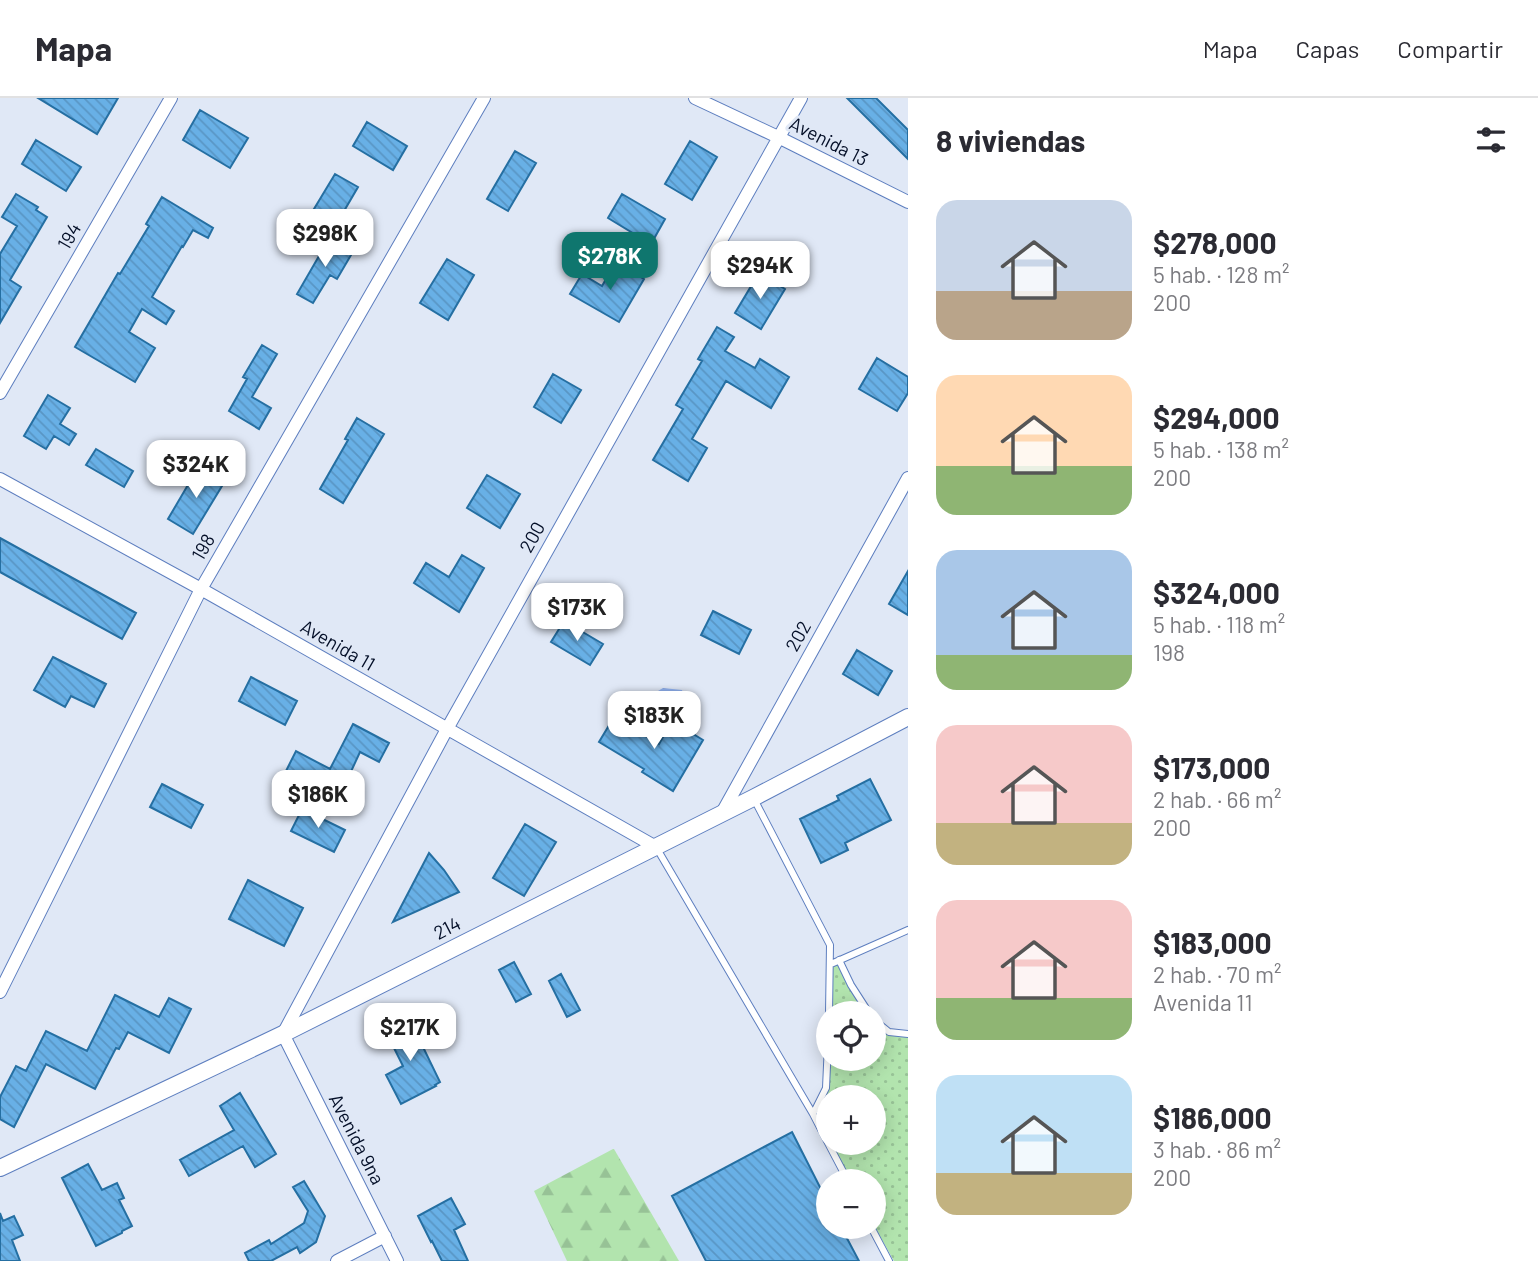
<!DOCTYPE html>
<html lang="es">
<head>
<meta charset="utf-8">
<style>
	body { margin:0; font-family:Barlow,sans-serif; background:#f2f2f3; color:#2b2b33; height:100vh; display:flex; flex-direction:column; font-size:26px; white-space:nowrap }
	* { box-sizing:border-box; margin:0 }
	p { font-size:23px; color:#7c7c81 }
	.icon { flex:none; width:38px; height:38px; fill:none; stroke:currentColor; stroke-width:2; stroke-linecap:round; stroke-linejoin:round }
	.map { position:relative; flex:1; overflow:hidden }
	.side { display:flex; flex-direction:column; background:#fff; width:630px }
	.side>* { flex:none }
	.controls { position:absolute; left:816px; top:903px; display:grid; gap:14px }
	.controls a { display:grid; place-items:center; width:70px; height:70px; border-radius:50%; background:#fff; box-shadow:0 4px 18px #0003; font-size:35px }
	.price { position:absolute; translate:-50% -60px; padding:0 16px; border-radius:14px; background:#fff; color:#222; font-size:23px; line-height:46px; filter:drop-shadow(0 2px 4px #0008) }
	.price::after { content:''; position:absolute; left:50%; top:42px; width:21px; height:16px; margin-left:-10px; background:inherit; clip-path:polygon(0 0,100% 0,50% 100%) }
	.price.selected { background:#0f766e; color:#fff }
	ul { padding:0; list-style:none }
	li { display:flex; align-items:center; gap:21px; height:175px; padding:0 28px }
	li span { display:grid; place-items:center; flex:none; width:196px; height:140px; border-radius:21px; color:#555 }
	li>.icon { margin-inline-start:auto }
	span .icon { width:84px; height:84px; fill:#fffc; stroke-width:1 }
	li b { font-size:30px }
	h2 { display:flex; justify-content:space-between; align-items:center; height:84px; padding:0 28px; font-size:30px }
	header { display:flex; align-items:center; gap:42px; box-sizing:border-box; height:98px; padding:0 35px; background:#fff; border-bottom:2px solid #e1e1e2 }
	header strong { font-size:33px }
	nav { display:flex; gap:38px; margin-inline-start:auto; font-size:24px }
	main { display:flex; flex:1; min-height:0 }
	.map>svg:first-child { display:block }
	.grass { fill:url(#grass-dots) }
	.forest { fill:url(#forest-firs) }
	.water { fill:url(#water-waves) }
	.building { fill:url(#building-back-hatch); stroke:#256fa2; stroke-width:2 }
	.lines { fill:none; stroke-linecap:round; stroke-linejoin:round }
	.service-casing { stroke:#5d7ebf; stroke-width:8 }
	.minor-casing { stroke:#5d7ebf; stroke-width:14 }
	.tertiary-casing { stroke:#5d7ebf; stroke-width:18 }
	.service { stroke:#fff; stroke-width:6 }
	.minor { stroke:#fff; stroke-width:12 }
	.tertiary { stroke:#fff; stroke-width:16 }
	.labels { text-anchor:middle; stroke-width:6; stroke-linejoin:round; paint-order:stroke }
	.street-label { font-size:19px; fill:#040f28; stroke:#e0e8f6 }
</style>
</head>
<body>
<header>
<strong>Mapa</strong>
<nav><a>Mapa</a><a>Capas</a><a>Compartir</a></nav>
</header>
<main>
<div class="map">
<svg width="908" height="1163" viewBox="0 0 908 1163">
	<defs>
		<pattern id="grass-dots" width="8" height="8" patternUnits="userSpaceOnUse" patternTransform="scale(1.75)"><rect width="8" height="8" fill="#b2e4ae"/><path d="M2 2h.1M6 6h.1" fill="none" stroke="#97c296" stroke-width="1.8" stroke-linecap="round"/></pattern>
		<pattern id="forest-firs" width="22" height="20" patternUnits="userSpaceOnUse" patternTransform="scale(1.75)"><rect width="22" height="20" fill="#b2e4ae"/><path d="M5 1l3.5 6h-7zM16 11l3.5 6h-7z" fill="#97c296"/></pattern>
		<pattern id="water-waves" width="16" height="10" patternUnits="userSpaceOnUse" patternTransform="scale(1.75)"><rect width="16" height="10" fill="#95b7f7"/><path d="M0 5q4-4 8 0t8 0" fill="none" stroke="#7f9cd4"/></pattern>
		<pattern id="building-back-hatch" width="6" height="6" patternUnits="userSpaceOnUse" patternTransform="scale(1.75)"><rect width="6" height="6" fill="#68b0e6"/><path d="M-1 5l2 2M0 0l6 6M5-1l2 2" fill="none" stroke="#5996c5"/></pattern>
	</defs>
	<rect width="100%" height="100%" fill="#e0e8f6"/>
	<path class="grass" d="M839 862 869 915H829L831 866Z
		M873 921 889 934 908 936V1163H894L873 1126V1083H850L829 1045H873V999H828V1043L813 1016 826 990 828 961H873Z"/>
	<path class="forest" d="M613 1051H614L679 1163H567L534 1093Z"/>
	<path class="water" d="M663 590 682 592 684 599C679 608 669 611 659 612L648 605 653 596Z"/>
	<path class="building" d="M38 0H118L97 36Z
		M847 0H876L908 32V61Z
		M200 12 248 40 230 70 183 42Z
		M367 24 407 48 393 72 353 48Z
		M36 42 81 69 66 93 22 66Z
		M690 43 717 59 692 102 665 86Z
		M515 53 536 65 508 113 487 101Z
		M335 76 358 89 337 125 314 111Z
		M16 96 38 109 36 112 47 119 10 182 21 189 0 225V156L17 128 2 119Z
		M622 96 665 121 651 146 608 120Z
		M162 99 213 130 208 140 193 132 183 149 182 148 152 199 174 213 166 226 142 211 129 234 155 250 135 284 75 249 118 175 120 176 149 128 146 126Z
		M330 139 346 149 344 152 351 157 337 181 330 177 313 205 297 196Z
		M447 161 474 177 448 222 420 205Z
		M616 164 644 181 619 224 570 196 582 176 602 188Z
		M759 175 785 191 761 231 735 215Z
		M717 229 734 239 725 253 755 270 760 261 789 279 771 310 726 283 692 341 707 350 688 383 653 362 683 311 676 307 702 263 698 261Z
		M262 247 277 256 252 299 271 310 259 331 229 313 247 281 243 279Z
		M877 260 908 279V295L897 313 859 291Z
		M553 276 581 292 561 325 534 309Z
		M48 297 70 310 60 326 76 336 69 347 54 338 46 351 24 338Z
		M357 320 384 336 343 405 320 391 348 342 345 341Z
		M96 351 133 373 124 389 86 367Z
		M199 368 225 383 193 436 168 421Z
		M487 377 520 396 500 430 467 410Z
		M0 440 136 515 122 541 0 474Z
		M462 457 484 470 459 514 414 485 426 465 449 479Z
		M908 473V517L889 506Z
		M713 513 751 532 739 556 701 537Z
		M564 523 603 546 590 567 551 544Z
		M857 552 892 573 878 597 843 576Z
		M53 559 106 586 94 609 71 598 65 609 34 592Z
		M251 579 297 603 285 627 239 603Z
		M614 619 659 646 672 623 703 642 673 693 642 674 644 671 599 644Z
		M353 626 389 645 379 664 360 654 348 680 362 687 352 706 286 673 296 653 330 671Z
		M870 681 891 722 845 745 848 752 821 765 800 721 839 702 837 698Z
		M162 686 203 707 191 730 150 709Z
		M302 711 345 732 334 754 291 733Z
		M525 726 556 744 524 798 493 780Z
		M429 755 444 772 459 794 393 824Z
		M248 782 303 810 284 848 229 821Z
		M514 864 531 896 516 904 499 872Z
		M561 876 580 912 567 919 549 883Z
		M115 897 159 919 169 900 191 911 169 955 128 934 119 951 116 950 95 991 46 966 14 1029 0 1021V999L16 968 26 973 46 933 87 953Z
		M408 918 440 984 435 987 436 988 401 1006 386 977 403 968 384 930Z
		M240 995 276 1056 255 1069 243 1048 189 1078 180 1062 234 1032 220 1008Z
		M792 1034 828 1105V1129H841L859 1163H706L672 1098Z
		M88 1066 102 1092 117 1085 124 1100 119 1102 132 1128 122 1133V1135L96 1148 62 1080Z
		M304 1083 325 1118 316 1144 300 1155 297 1149 271 1163H249L245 1155 269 1142 271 1146 304 1125 308 1113 293 1089Z
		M451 1100 465 1126 454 1132 468 1163H442L432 1143 431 1144 418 1118Z
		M0 1115 3 1123 14 1118 23 1137 12 1142 20 1163H0Z"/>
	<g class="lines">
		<g class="service-casing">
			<path id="service" d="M754 701 830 847 829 915
				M656 749 813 1016
				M839 862 851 887 869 915
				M831 866 908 832
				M873 921 889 934 908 936
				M828 945 826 990 813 1016 828 1045
				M828 1045 848 1083
				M871 1129 889 1163"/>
		</g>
		<g class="minor-casing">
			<path id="minor" d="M695 0 778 39 908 104
				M0 295 171 0
				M0 381 201 491 656 749
				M722 715 908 380
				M0 894 201 491 484 0
				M337 1163 385 1138
				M397 1163 283 936 447 631 801 0"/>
		</g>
		<g class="tertiary-casing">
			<path id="tertiary" d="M0 1070 283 936 753 700 908 619"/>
		</g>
		<use href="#service" class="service"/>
		<use href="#minor" class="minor"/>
		<use href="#tertiary" class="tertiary"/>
	</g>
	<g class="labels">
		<g class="street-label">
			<text transform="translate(829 43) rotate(27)" y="7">Avenida 13</text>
			<text transform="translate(69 138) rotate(-60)" y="7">194</text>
			<text transform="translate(532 439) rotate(-61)" y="7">200</text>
			<text transform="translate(203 449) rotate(-60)" y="7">198</text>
			<text transform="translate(798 538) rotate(-61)" y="7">202</text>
			<text transform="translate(338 547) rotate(30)" y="7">Avenida 11</text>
			<text transform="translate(447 830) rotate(-27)" y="7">214</text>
			<text transform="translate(357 1041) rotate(63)" y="7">Avenida 9na</text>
		</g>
	</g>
</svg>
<div class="controls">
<a><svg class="icon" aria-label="locate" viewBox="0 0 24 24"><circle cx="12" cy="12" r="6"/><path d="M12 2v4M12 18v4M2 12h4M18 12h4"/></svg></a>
<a>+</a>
<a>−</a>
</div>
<b class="price" style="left:325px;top:171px">$298K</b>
<b class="price selected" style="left:610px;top:194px">$278K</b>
<b class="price" style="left:760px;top:203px">$294K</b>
<b class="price" style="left:196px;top:402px">$324K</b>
<b class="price" style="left:577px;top:545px">$173K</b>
<b class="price" style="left:654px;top:653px">$183K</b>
<b class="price" style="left:318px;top:732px">$186K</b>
<b class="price" style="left:410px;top:965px">$217K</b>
</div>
<section class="side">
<h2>8 viviendas<svg class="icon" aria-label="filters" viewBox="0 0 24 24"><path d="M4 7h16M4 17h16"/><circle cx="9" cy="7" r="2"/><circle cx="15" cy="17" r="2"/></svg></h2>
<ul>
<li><span style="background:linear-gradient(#c9d6e8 65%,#b9a48a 0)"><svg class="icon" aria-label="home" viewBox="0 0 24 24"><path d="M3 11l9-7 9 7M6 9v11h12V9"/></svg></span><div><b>$278,000</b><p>5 hab. · 128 m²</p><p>200</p></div></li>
<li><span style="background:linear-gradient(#ffd9b3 65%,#8fb573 0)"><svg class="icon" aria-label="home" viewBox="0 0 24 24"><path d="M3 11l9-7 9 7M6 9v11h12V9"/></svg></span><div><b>$294,000</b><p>5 hab. · 138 m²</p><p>200</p></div></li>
<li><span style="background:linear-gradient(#a9c7e8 75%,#8fb573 0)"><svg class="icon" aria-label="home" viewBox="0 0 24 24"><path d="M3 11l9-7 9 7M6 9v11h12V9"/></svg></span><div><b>$324,000</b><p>5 hab. · 118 m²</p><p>198</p></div></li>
<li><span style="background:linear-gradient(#f6c9c9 70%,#c2b280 0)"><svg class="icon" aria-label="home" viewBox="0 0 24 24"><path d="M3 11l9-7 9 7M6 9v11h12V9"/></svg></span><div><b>$173,000</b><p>2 hab. · 66 m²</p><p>200</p></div></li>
<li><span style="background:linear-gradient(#f6c9c9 70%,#8fb573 0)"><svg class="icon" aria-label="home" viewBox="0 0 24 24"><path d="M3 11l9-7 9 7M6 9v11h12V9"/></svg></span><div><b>$183,000</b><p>2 hab. · 70 m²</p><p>Avenida 11</p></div></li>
<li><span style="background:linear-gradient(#bfe0f5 70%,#c2b280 0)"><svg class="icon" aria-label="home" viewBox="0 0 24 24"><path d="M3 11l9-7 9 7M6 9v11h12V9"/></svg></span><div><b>$186,000</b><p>3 hab. · 86 m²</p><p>200</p></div></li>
</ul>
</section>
</main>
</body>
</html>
